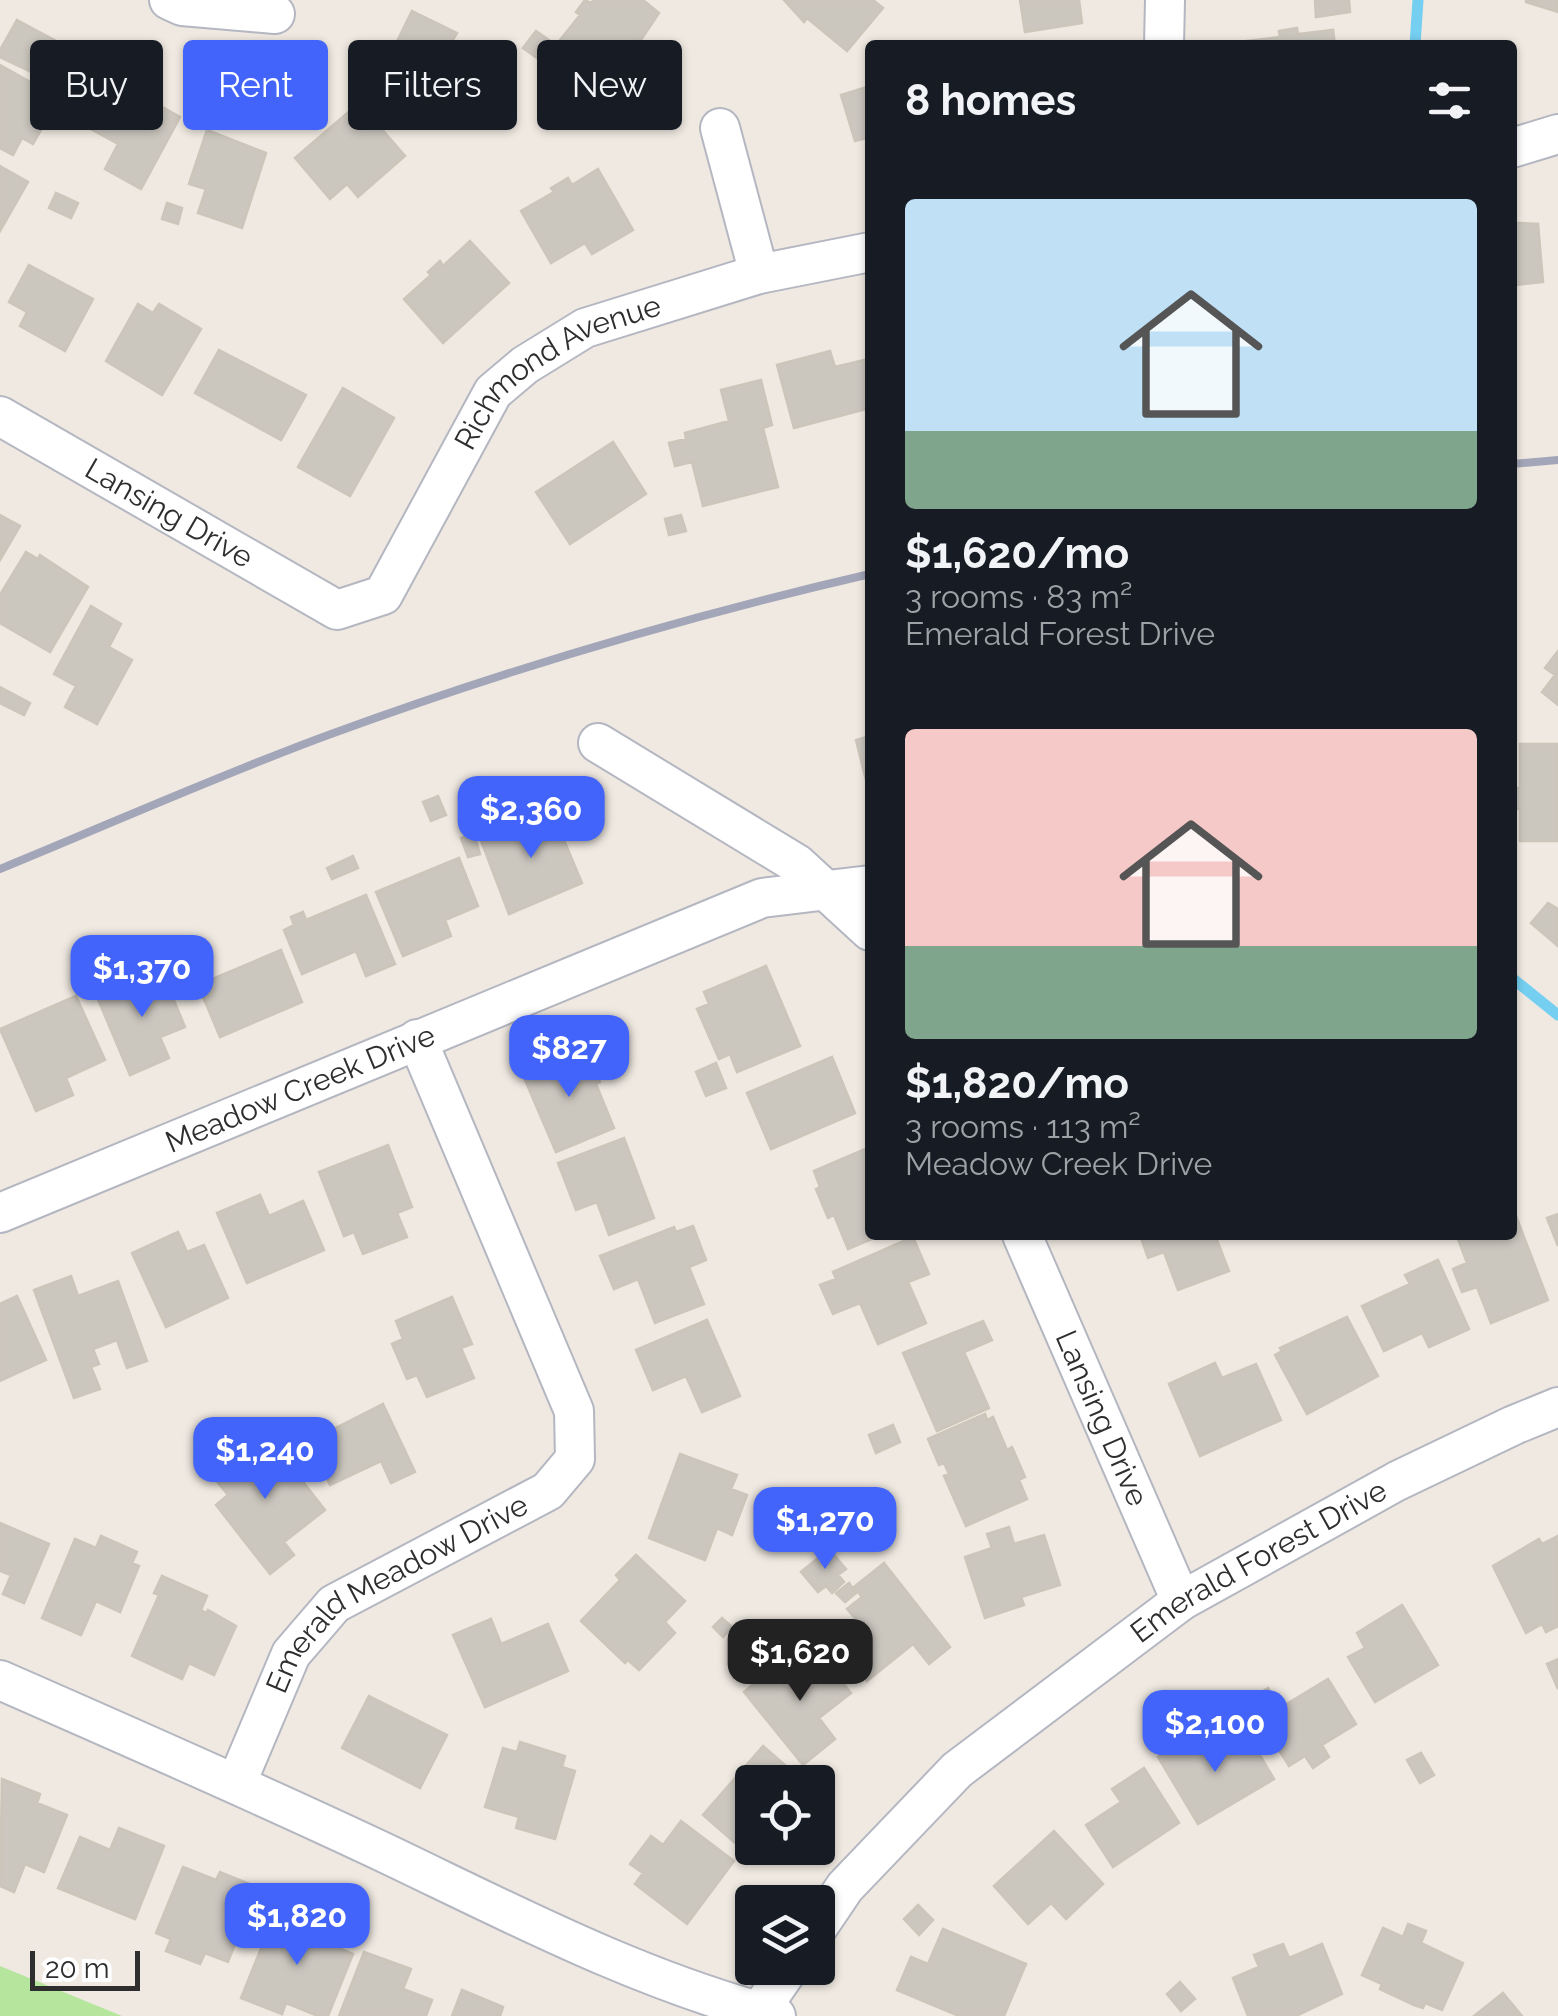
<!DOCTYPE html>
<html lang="en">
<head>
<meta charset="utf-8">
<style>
	body { margin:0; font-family:Raleway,sans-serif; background:#242831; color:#f1f3f6; height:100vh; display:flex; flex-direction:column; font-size:38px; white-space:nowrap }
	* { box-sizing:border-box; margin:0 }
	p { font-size:32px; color:#9ea1a6 }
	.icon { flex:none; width:55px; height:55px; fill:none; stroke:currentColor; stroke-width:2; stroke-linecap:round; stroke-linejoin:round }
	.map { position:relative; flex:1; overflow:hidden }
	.details { position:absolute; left:865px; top:40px; width:652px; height:1200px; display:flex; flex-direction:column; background:#171b24; border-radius:10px; box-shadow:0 2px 8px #0004 }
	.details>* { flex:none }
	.hud { position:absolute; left:30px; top:40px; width:685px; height:90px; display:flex; gap:20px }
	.controls { position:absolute; left:735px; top:1765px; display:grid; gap:20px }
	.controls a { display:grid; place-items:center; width:100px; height:100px; border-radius:10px; background:#171b24; box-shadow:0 2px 8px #0004; font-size:50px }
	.scale { position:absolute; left:30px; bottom:25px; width:110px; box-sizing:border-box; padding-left:10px; border:5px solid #2e2e2e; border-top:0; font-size:28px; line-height:35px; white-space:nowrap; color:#2e2e2e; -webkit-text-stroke:8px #fff; paint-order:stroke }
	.price { position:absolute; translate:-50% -85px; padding:0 22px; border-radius:20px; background:#4264fb; color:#fff; font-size:32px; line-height:65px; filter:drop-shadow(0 2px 5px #0008) }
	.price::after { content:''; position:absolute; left:50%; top:60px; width:30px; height:22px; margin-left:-15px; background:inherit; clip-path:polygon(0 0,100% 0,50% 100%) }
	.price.selected { background:#222; color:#fff }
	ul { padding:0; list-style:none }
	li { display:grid; align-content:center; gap:20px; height:530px; padding:0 40px }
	li span { display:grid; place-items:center; height:310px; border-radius:10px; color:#555 }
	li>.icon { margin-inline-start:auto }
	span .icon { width:180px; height:180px; fill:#fffc; stroke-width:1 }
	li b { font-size:42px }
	h2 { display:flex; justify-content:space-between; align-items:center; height:120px; padding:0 40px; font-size:42px }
	.chip { padding:0 35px; border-radius:10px; background:#171b24; box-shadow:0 2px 8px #0004; font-size:35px; line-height:90px }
	.chip.selected { background:#4264fb; color:#fff }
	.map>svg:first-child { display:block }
	.green { fill:#b6e59e }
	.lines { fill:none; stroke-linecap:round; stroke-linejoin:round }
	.stream { stroke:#75cff0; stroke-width:11 }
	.building { fill:#cbc7bf; stroke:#cbc5ba; stroke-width:2.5 }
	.minor-casing { stroke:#b4b7c1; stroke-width:42 }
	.minor { stroke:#fff; stroke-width:38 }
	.rail { stroke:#a3a6b8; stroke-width:8 }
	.labels { text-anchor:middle; stroke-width:8; stroke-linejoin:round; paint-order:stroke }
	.street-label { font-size:30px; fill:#2e2e2e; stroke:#fff }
</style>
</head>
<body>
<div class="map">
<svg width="1558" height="2016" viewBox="0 0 1558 2016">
	<rect width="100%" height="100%" fill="#efe9e1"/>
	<path class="green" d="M0 1966 122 2016H0Z"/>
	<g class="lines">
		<path class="stream" d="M1415 45 1418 0
			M1512 978 1558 1015"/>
	</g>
	<path class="building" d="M585 0 591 3 594 0H643L659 13 639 43 635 40 623 54 626 57 617 69 613 65 600 81 556 45 580 15 576 12Z
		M784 0H873L883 8 847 51 807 18 804 22Z
		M1020 0H1079L1082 23 1025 32Z
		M1315 0H1349L1350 12 1316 17Z
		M1526 0H1558V12L1526 2Z
		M412 11 457 33 451 43 475 54 465 75 441 64 421 106 376 84Z
		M17 20 58 42 47 62 62 70 55 83 0 57V50Z
		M1297 28 1298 34 1333 30 1335 45H1247L1246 41 1280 37 1279 31Z
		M536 31 549 40 537 58 523 48Z
		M0 65 59 98 33 144 22 138 13 155 0 148Z
		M870 86V137L855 141 841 95Z
		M110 93 140 109 146 98 180 117 141 189 105 169 118 144 91 129Z
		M359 103 405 156 358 197 347 184 330 199 295 158Z
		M207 130 266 153 242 228 198 213 206 189 189 184Z
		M0 166 28 182 0 231Z
		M598 169 633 230 592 254 585 243 551 263 521 211 554 192 551 188 568 178 572 185Z
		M56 193 78 203 71 218 49 208Z
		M167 203 182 208 178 224 162 219Z
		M1519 223 1538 224 1543 282 1515 285 1512 293V224Z
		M470 241 509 283 443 343 404 299 431 275 428 272 440 261 443 266Z
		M29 265 93 299 65 351 20 326 27 312 9 302Z
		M138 304 153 313 159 304 201 329 162 395 106 361Z
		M219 350 306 395 281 440 195 393Z
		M830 351 835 367 868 359 870 408 794 428 777 365Z
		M761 380 772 425 763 428 778 487 703 506 692 462 675 466 669 443 686 439 685 433 729 421 721 390Z
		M343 388 394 418 350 496 298 467Z
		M613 442 646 494 570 544 536 492Z
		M0 515 20 526 0 560Z
		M681 515 686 531 669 535 665 519Z
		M26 552 38 559 40 555 88 587 50 652 0 623V595Z
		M91 606 121 624 109 647 132 660 97 724 65 707 76 686 54 674Z
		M1558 651V705L1542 692 1555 675 1545 668Z
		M0 687 30 703 24 715 0 703Z
		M870 736V796L856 740Z
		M1520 744H1558V841H1520V809H1512V788H1520Z
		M438 796 446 815 431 821 423 802Z
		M551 809 582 883 509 914 480 838Z
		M474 834 480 854 468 857 461 838Z
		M353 856 358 868 332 879 327 868Z
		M459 858 478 906 445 920 451 936 403 956 376 892Z
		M366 895 395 964 366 976 356 951 302 974 284 930 294 925 291 917 303 912 306 920Z
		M1548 903 1558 909V946L1531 923Z
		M281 950 302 1002 220 1037 198 985Z
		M766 966 800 1046 737 1072 730 1054 719 1059 697 1009 709 1004 704 992Z
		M161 969 185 1027 160 1037 169 1058 130 1075 97 997Z
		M76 996 105 1060 66 1078 73 1095 36 1111 0 1029Z
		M565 1050 570 1061 588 1053 600 1082 596 1084 614 1128 556 1152 525 1080 538 1075 533 1063Z
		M832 1057 855 1113 771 1149 747 1093Z
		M716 1063 726 1088 706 1096 696 1072Z
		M624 1138 654 1218 609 1235 597 1202 576 1210 558 1163Z
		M388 1145 412 1207 397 1213 407 1237 363 1254 354 1232 344 1236 319 1172Z
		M870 1147V1235H881L848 1249 834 1215 828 1218 816 1189 820 1187 814 1171Z
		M260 1195 269 1216 303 1201 324 1250 247 1283 217 1213Z
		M1558 1214V1246L1547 1218Z
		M1516 1216 1548 1300 1491 1323 1477 1287 1462 1292 1453 1269 1467 1263 1458 1239 1468 1235H1512V1218Z
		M693 1226 706 1260 689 1267 704 1304 655 1323 638 1279 614 1289 600 1256 674 1227 676 1232Z
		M178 1232 187 1252 204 1245 228 1298 166 1327 132 1253Z
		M1140 1235H1215L1229 1271 1178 1290 1164 1252 1148 1258Z
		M913 1237 929 1274 908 1282 926 1323 878 1344 860 1303 833 1314 820 1285 836 1279 833 1272Z
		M1438 1260 1469 1329 1429 1347 1422 1333 1384 1351 1362 1306 1410 1284 1405 1275Z
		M71 1276 78 1296 118 1281 147 1361 127 1368 117 1340 93 1349 99 1364 91 1367 100 1389 74 1398 34 1290Z
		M17 1296 46 1360 0 1381V1304Z
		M452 1297 472 1344 461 1348 474 1378 427 1397 417 1375 407 1379 392 1344 403 1339 396 1321Z
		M1347 1317 1378 1376 1307 1414 1275 1355 1282 1351 1280 1348Z
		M707 1320 740 1396 702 1412 686 1376 653 1390 636 1350Z
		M983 1321 992 1340 964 1352 989 1408 937 1431 903 1353Z
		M1215 1363 1222 1378 1256 1364 1281 1420 1200 1456 1169 1384Z
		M383 1404 415 1472 391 1483 381 1461 330 1485 310 1441Z
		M985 1414 987 1420 993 1417 1007 1450 1012 1447 1025 1477 1019 1480 1027 1499 966 1526 944 1476 949 1474 944 1463 939 1465 928 1439Z
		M893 1425 900 1442 876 1453 869 1435Z
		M229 1442 235 1450 241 1445 256 1463 276 1447 325 1510 284 1542 294 1555 270 1574 216 1505 228 1495 215 1479 226 1470 213 1454Z
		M680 1454 737 1475 731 1489 747 1495 732 1535 717 1528 705 1560 649 1538Z
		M0 1523 49 1544 24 1603 3 1594 11 1575 0 1571Z
		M1009 1527 1014 1544 1044 1535 1060 1585 1021 1597 1024 1605 985 1618 965 1557 992 1548 987 1534Z
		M101 1536 137 1552 132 1563 139 1566 120 1612 96 1601 81 1635 42 1618 75 1539 96 1548Z
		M1558 1536V1626L1546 1632 1542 1624 1526 1633 1493 1566 1539 1539 1542 1544Z
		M829 1549 846 1569 838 1575 844 1582 832 1593 826 1586 818 1592 801 1572Z
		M636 1555 685 1601 665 1622 675 1633 639 1670 628 1660 625 1663 581 1621 620 1580 616 1575Z
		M884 1563 950 1647 929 1664 913 1644 867 1681 836 1643 860 1624 847 1609 862 1597 854 1587Z
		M162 1576 207 1596 201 1610 207 1613 208 1610 236 1626 214 1675 189 1663 182 1679 132 1656 159 1595 154 1593Z
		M849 1583 856 1593 845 1602 836 1593Z
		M1402 1605 1438 1665 1375 1702 1348 1657 1365 1648 1357 1633Z
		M722 1618 732 1627 723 1637 713 1627Z
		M491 1619 501 1644 548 1624 568 1671 485 1707 453 1635Z
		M807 1626 815 1637 797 1650 789 1640Z
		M817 1651 851 1693 819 1718 835 1739 803 1765 744 1692 776 1665 785 1677Z
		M1558 1659V1689L1547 1664Z
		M1328 1679 1356 1724 1322 1745 1329 1757 1313 1768 1305 1756 1289 1766 1248 1701 1268 1688 1280 1708Z
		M369 1696 447 1735 420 1788 342 1748Z
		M1248 1735 1274 1779 1198 1824 1158 1757 1193 1737 1206 1759Z
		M520 1742 565 1756 562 1767 575 1771 555 1839 516 1828 519 1817 485 1807 503 1748 517 1752Z
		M763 1746 802 1780 752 1782V1837L742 1849 703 1815Z
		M1421 1753 1434 1775 1420 1783 1407 1760Z
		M1144 1768 1179 1823 1113 1867 1086 1825 1121 1802 1112 1789Z
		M2 1779 40 1794 37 1803 67 1815 44 1872 25 1864 14 1892 0 1886Z
		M681 1821 734 1861 687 1924 635 1884 643 1873 630 1864 651 1836 663 1845Z
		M119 1828 164 1846 135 1919 58 1888 80 1837 110 1850Z
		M1054 1831 1103 1884 1066 1919 1051 1903 1028 1924 994 1886Z
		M183 1867 216 1880 220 1872 257 1887 228 1962 205 1953 200 1964 166 1951 171 1939 156 1933Z
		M918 1905 933 1920 919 1935 904 1919Z
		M277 1909 327 1929 322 1941 353 1954 328 2016H318L286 2003 282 2014 241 1998Z
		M1408 1924 1426 1931 1421 1943 1463 1963 1442 2010 1425 2003 1423 2008 1414 2005 1380 1989 1382 1984 1362 1975 1383 1928 1403 1937Z
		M943 1929 1026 1964 1004 2016H959L897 1990 911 1957 928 1964Z
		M1283 1944 1289 1958 1322 1944 1342 1994 1296 2016H1248L1233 1978 1259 1967 1254 1955Z
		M364 1952 411 1969 403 1989 432 2000 426 2016H339Z
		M1180 1982 1195 1999 1181 2011 1167 1994Z
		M462 1990 503 2007 500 2016H452Z
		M1503 1993 1522 2016H1474Z"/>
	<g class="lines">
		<g class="minor-casing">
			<g id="minor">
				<path d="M169 0 182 6 275 14"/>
				<path d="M1164 45 1165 0"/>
				<path d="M720 128 759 274"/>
				<path d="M1512 148 1558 134"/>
				<path id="s1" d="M0 416 337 610 383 595 493 392 525 365 585 328 759 274 870 252"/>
				<path d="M598 743 797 864 870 931"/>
				<path id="s2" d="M0 1213 762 898 870 885"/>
				<path id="s3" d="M1022 1235 1181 1601"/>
				<path d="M0 1680C128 1736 256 1792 383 1852 511 1913 638 1980 776 2016"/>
				<path id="s4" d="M237 1782 291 1654 334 1604 548 1491 575 1459 574 1411 417 1039"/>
				<path id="s5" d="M818 1927 845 1887 957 1770 1181 1601 1397 1481 1514 1425 1558 1407"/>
				<path d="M756 2016 789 1968"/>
			</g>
		</g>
		<use href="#minor" class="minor"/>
		<path class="rail" d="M1512 464 1558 460
			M0 869C110 824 219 775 331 734 506 670 688 616 870 574"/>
	</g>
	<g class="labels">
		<g class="street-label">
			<text dy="10" stroke="none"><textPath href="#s1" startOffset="732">Richmond Avenue</textPath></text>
			<text dy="10" stroke="none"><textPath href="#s1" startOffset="195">Lansing Drive</textPath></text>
			<text dy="10" stroke="none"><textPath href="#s2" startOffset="325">Meadow Creek Drive</textPath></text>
			<text dy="10" stroke="none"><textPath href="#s3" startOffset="200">Lansing Drive</textPath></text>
			<text dy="10" stroke="none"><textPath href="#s5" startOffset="578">Emerald Forest Drive</textPath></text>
			<text dy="10" stroke="none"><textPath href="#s4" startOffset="260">Emerald Meadow Drive</textPath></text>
		</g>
	</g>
</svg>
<div class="controls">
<a><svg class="icon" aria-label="locate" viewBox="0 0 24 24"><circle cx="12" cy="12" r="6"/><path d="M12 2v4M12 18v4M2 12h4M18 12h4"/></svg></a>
<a><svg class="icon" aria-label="layers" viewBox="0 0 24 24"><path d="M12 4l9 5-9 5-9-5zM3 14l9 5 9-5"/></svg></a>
</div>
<div class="scale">20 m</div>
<b class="price" style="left:531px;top:861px">$2,360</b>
<b class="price" style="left:142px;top:1020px">$1,370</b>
<b class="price" style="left:569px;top:1100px">$827</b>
<b class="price" style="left:265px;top:1502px">$1,240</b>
<b class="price" style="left:825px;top:1572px">$1,270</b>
<b class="price selected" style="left:800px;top:1704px">$1,620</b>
<b class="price" style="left:1215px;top:1775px">$2,100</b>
<b class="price" style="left:297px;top:1968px">$1,820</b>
<div class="hud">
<a class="chip">Buy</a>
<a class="chip selected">Rent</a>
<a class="chip">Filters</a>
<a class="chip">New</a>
</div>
<section class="details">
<h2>8 homes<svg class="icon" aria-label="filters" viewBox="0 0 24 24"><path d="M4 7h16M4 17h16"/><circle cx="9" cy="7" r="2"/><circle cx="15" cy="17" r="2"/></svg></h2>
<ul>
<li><span style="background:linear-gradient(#bfe0f5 75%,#7fa58c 0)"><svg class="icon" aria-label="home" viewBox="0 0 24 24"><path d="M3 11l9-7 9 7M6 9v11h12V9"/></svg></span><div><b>$1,620/mo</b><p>3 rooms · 83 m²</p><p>Emerald Forest Drive</p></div></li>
<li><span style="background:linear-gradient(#f6c9c9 70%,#7fa58c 0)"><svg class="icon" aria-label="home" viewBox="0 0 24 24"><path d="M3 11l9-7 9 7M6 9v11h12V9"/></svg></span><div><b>$1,820/mo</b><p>3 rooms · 113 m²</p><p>Meadow Creek Drive</p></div></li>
</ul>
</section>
</div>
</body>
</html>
